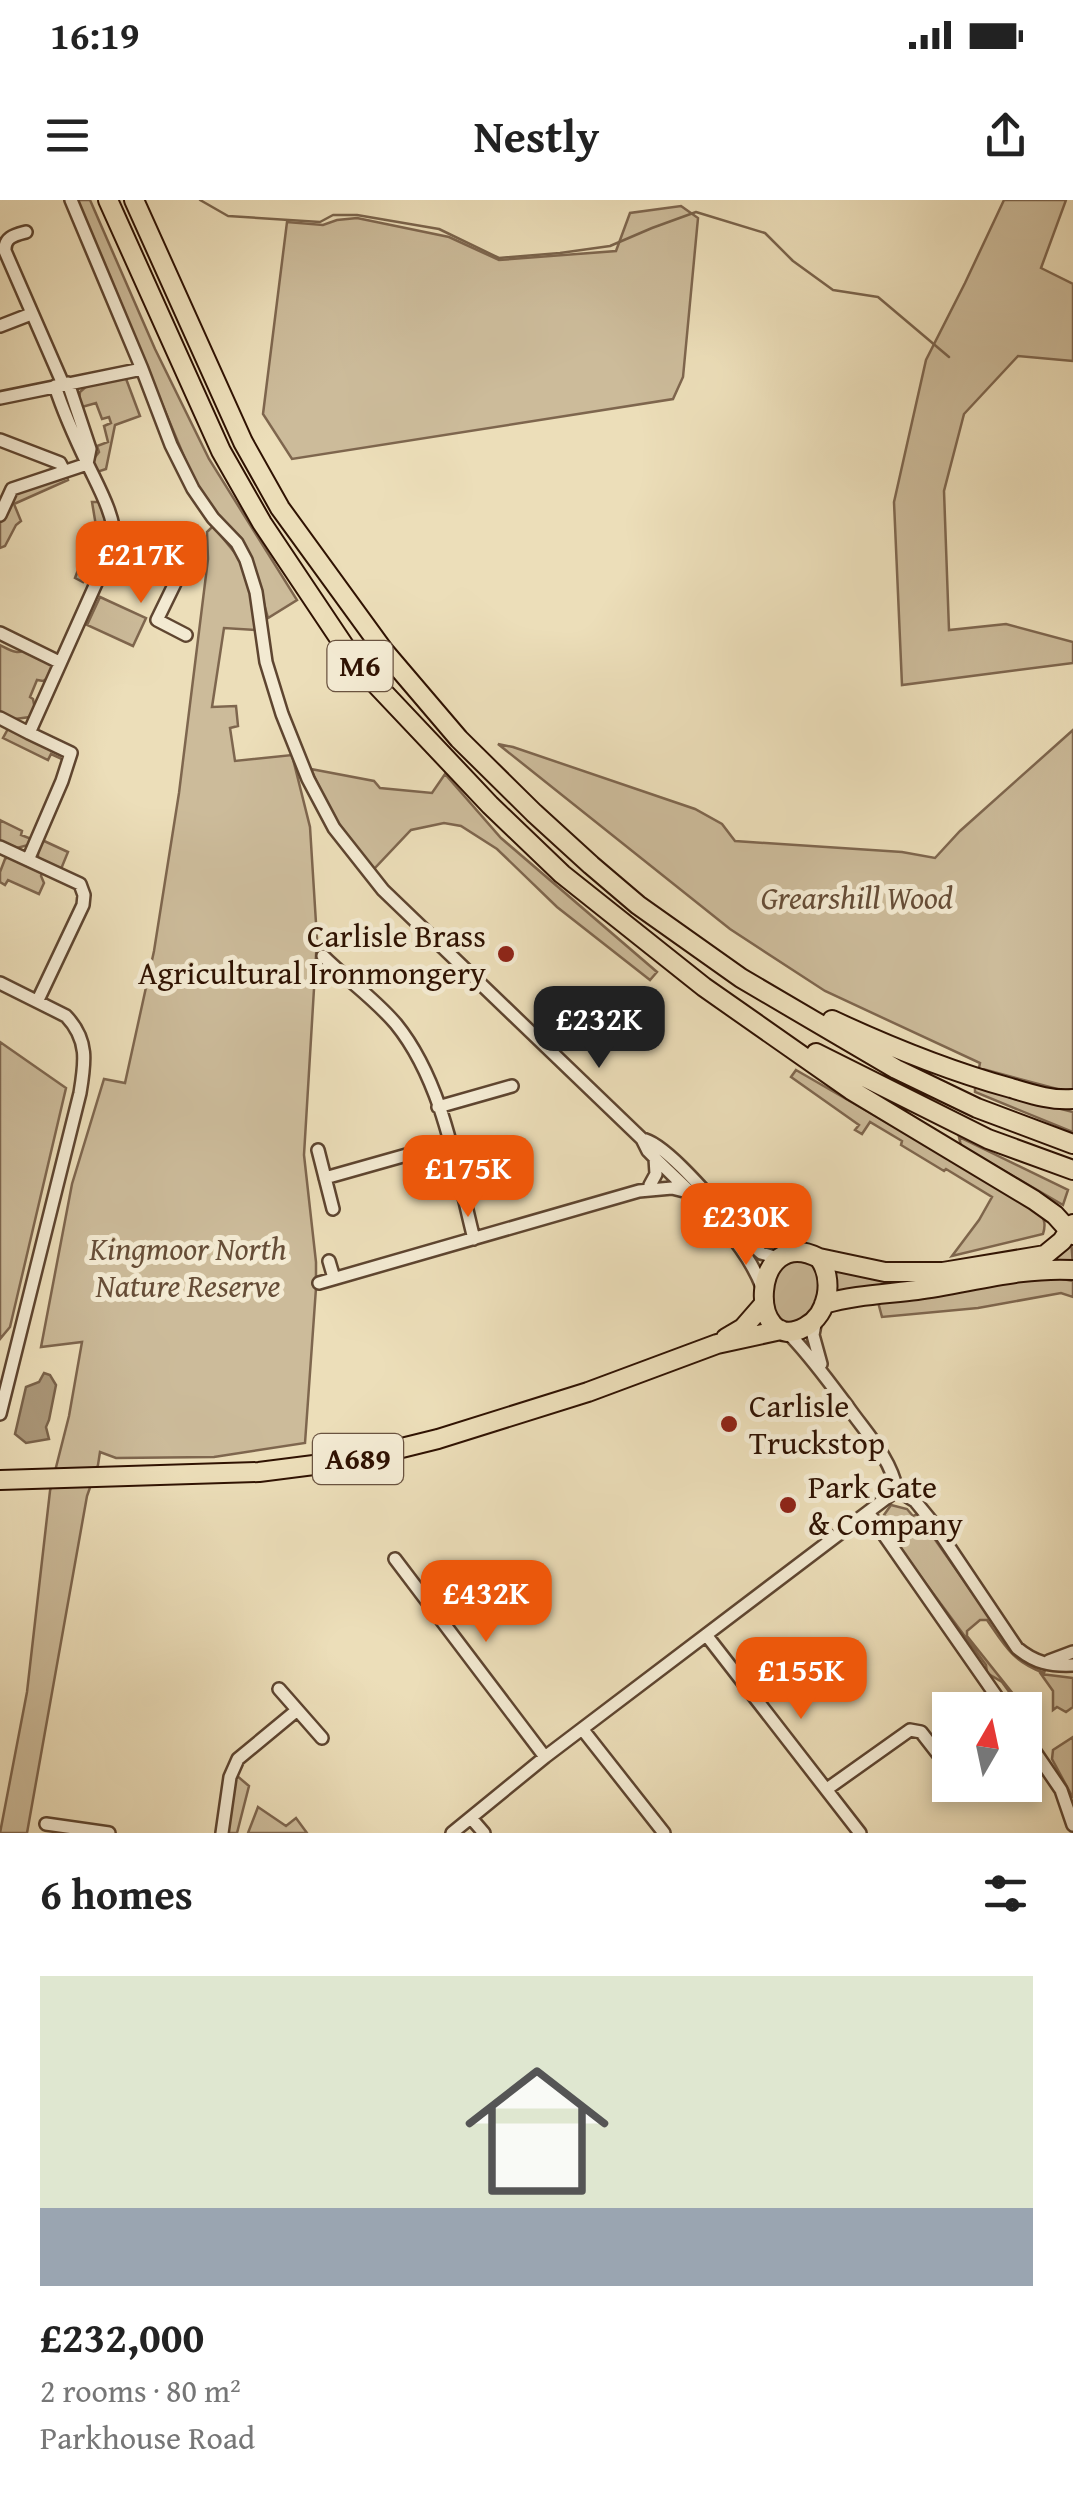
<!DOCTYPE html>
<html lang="en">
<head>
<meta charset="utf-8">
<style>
	body { margin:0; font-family:"Gentium Book Plus",serif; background:#f2f2f2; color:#222; height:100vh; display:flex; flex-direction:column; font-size:38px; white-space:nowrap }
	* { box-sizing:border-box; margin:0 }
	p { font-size:32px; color:#767676 }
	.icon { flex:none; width:55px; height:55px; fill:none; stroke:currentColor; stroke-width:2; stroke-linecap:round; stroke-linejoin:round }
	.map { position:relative; height:1633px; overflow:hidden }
	.drawer { display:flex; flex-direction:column; background:#fff; flex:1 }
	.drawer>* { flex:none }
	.needle { width:65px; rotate:9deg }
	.fabs { position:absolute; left:932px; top:1492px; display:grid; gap:20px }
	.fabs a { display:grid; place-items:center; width:110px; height:110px; border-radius:0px; background:#fff; box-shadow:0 5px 15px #0003; font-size:50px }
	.price { position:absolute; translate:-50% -85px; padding:0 22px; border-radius:20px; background:#ea580c; color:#fff; font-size:32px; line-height:65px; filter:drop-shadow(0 2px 5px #0008) }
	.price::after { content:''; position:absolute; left:50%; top:60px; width:30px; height:22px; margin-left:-15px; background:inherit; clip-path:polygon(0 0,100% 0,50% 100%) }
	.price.selected { background:#222; color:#fff }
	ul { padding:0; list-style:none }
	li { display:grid; align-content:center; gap:20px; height:530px; padding:0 40px }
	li+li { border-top:2px solid #e0e0e0 }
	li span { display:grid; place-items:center; height:310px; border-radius:0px; color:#555 }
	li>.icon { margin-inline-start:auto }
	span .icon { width:180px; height:180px; fill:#fffc; stroke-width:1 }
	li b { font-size:42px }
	h2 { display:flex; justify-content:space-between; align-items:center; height:120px; padding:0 40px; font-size:42px }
	.status { display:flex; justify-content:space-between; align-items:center; height:70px; padding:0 50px; background:#fff; direction:ltr }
	.status svg { height:28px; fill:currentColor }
	header { display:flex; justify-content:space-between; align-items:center; height:130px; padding:0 40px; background:#fff; font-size:45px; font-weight:700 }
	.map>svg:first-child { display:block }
	.green { fill:#ccbb9a; stroke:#7e664e; stroke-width:2.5 }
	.water { fill:#ac997b; stroke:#7a634b; stroke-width:2.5 }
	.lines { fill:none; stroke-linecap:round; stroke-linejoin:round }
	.stream { stroke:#7a634b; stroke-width:2.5 }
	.minor-casing { stroke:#5e4530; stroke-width:16 }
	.highway-casing { stroke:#2f1202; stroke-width:22 }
	.minor { stroke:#f3ead2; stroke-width:11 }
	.highway { stroke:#ecdeb9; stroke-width:18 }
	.poi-dot { fill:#8f2418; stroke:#f3ead2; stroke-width:4 }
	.labels { text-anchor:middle; stroke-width:10; stroke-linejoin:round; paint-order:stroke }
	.shield { fill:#f3ead2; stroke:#6a5340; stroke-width:2.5 }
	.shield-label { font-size:30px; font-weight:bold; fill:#2f1202 }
	.park-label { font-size:32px; font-style:italic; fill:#664d37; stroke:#f3ead2 }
	.poi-label { font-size:32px; fill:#2f1202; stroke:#f3ead2; text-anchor:start }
</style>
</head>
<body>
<div class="status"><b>16:19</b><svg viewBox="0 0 49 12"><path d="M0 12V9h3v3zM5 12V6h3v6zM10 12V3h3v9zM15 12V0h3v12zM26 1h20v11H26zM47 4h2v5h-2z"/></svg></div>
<header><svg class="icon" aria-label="menu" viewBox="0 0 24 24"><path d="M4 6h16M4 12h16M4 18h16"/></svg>Nestly<svg class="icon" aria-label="share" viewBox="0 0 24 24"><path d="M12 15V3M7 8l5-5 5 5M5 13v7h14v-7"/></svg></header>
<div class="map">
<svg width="1073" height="1633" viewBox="0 0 1073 1633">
	<rect width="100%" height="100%" fill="#ecdeb9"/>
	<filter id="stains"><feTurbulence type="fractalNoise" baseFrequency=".002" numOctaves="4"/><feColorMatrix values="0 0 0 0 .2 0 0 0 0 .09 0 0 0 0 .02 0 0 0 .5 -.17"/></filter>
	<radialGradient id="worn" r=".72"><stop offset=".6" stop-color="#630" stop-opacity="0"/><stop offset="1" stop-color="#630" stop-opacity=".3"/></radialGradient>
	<path class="green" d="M77 0H90L155 149 209 259 297 400 268 418 252 361 241 338 217 317 193 278Z
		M1004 0H1066L1041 68 1073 84V161L1018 156 964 214 944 291 949 430 1006 424 1073 442V463L902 485 894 302 926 160 965 83Z
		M681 6 698 18 683 177 673 199 292 259 263 214 287 22 323 25 337 20 357 18 449 37 499 60 616 51 630 13Z
		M125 176 140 216 115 225 106 269 97 272 92 261 99 252 97 246 108 242 104 226 111 223 109 217 102 219 96 203 82 207 79 199 80 192 89 184Z
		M66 273 68 280 14 304 21 321 16 325 5 346 0 348V323L15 291Z
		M92 302H99L111 337 101 363 95 361 83 382 75 378 84 354 100 350Z
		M213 326 239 358 250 393 256 430 224 428 212 507 236 506 238 526 230 528 235 561 292 555 310 627 317 739 304 955 316 1062V1088L305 1243 214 1257 116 1258 100 1252 98 1265 87 1296 27 1633H0L27 1492 50 1291 69 1216 82 1142 41 1147 72 984 104 879 125 883 154 751 179 593 208 359 207 332Z
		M100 397 146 418 133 446 87 425Z
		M0 445C10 450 18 456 28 448L54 463 48 478 43 481 37 480 30 497 33 499 35 509 30 517 15 519 0 512Z
		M9 527 65 551 66 561 51 554 48 560 3 538Z
		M1073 530V889L1061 890 979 868 980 863 825 791 730 729 498 544 513 547 695 609 722 624 735 641 902 652 935 658 960 631Z
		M311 569 374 581 380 588 432 593 445 574 501 638 657 772 650 780 557 707 497 649 461 626 444 623 411 630 373 670 328 609Z
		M0 620 22 631 21 635 34 640 32 644 17 648 0 641Z
		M42 640 68 652 61 669 38 658V652Z
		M9 657 16 658 43 669 41 676 44 683 39 694 8 680 5 685 0 682V672L5 659Z
		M0 842 66 888 10 1127 0 1139Z
		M796 870 1035 1008C1043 1017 1047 1021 1043 1034L952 1056 979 1020 992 997 946 969 944 971 901 945 902 941 870 922 862 934 855 930 859 925 791 877Z
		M975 887 1073 912V932L975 892Z
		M959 937 1068 990 1063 1005 961 946Z
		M1071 1040 1073 1065 839 1093 835 1092 833 1070 835 1066 902 1078Z
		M796 1059 806 1060 819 1072C820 1092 817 1120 792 1122 785 1123 782 1124 776 1119 759 1101 774 1066 796 1059Z
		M1047 1076 1073 1081V1097L1061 1093 978 1108 882 1117 878 1102Z
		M891 1305 907 1309 913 1316 917 1314 1017 1456 1026 1462 1045 1470 1044 1473C1012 1461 1005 1446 987 1420H980L967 1431V1436L1018 1500 1025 1501 1028 1506 1024 1509H1014L1018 1504 1002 1482 987 1473 986 1465 884 1327V1315Z
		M1041 1474 1073 1478V1507L1066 1512 1057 1507 1053 1510V1491Z
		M1073 1537V1598L1052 1559 1053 1550Z
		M236 1575 249 1586 237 1633H224Z
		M258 1607 286 1626 296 1618 307 1633H248Z"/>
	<path class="water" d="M44 1173 50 1175 56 1185 49 1220 46 1227 49 1239 26 1243 15 1234 26 1187 39 1182Z"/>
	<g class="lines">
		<path class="stream" d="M200 0 228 16 320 22 333 15H357L439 29 499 58 560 53 610 46 652 28 696 12 765 33 793 61 833 90 878 97 949 157"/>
		<g class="minor-casing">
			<path id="minor" d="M71 0 142 169 171 245 193 289 213 318 237 343 246 360 256 392 266 462 282 514 308 579 334 628 383 690 642 939 648 951C687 991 742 1034 762 1087
				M26 32C15 35 4 37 5 51L63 184
				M0 126 31 114
				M68 183 90 249 87 264
				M0 198 142 169
				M0 240 60 263 64 271
				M0 315 12 289 87 264
				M112 348 177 379 157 420 186 435
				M0 433 59 462
				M0 518 29 533
				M0 647 80 684 84 695 83 705 38 800
				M28 660 62 581 71 553 29 533 115 341C114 315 100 290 89 267 76 240 64 214 55 186
				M323 756C346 779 374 798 396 824 443 882 456 968 474 1039
				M0 783 66 816C89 840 85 863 80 893L0 1214
				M438 907 512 886
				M642 939C670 943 736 1030 761 1053L778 1058
				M318 950 333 1009
				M325 978 449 943
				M650 985 656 974 655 958
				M329 1061 334 1078
				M319 1083 639 991 672 988 688 992
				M816 1119 813 1135 821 1164
				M787 1132C810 1155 828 1181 848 1207 867 1234 890 1257 897 1290L915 1301 933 1323 1017 1448C1035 1463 1050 1466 1073 1465
				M868 1312 1006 1510
				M395 1359 545 1557
				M707 1436 860 1633
				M1049 1461 1073 1452
				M279 1489 322 1538
				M583 1530 664 1633
				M1025 1537 1061 1590 1073 1625
				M827 1589 910 1530 921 1532 942 1559 950 1561
				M471 1618 484 1633
				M46 1624 109 1633
				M222 1633 230 1577 238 1559 296 1511
				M452 1633 545 1557 897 1290"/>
		</g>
		<g class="highway-casing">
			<path id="highway" d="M108 0 221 251 262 323 347 450 369 477 490 605 562 674 704 787 851 890 1034 1000 1055 1015 1073 1035
				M134 0 243 242 280 308 384 451 459 539 534 613 591 665 638 705 741 778 896 869 977 908 1073 944
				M832 820C890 847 949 871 1011 888 1031 894 1052 901 1073 899
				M816 853 988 939 1073 970
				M819 1058C834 1079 829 1114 805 1127 747 1159 749 1022 819 1058L885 1072H943L1045 1055 1062 1041 1073 1024
				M824 1104C854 1095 886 1094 917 1090 969 1083 1020 1067 1073 1070
				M726 1138 743 1128 763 1105
				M0 1280 259 1272 353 1260 438 1239 588 1192 717 1144 781 1130"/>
		</g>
		<use href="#minor" class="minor"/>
		<use href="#highway" class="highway"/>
	</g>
	<g class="poi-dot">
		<circle cx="506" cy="754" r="10"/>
		<circle cx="729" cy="1224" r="10"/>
		<circle cx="788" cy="1305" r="10"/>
	</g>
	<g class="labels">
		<g class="shield">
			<rect x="327.5" y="441" width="65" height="50" rx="8"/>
			<rect x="313" y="1234" width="90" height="50" rx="8"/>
		</g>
		<g class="shield-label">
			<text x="360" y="476">M6</text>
			<text x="358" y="1269">A689</text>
		</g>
		<g class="park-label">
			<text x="857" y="709">Grearshill Wood</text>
			<text x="188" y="1060">Kingmoor North<tspan x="188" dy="37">Nature Reserve</tspan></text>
		</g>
		<g class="poi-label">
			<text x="486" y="747" text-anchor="end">Carlisle Brass<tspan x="486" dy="37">Agricultural Ironmongery</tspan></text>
			<text x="749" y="1217">Carlisle<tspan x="749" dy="37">Truckstop</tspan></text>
			<text x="808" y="1298">Park Gate<tspan x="808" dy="37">&amp; Company</tspan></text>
		</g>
	</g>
	<rect width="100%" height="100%" filter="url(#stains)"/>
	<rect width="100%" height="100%" fill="url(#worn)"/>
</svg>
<div class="fabs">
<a><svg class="needle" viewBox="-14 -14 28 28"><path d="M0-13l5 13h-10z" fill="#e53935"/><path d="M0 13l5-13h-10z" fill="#767676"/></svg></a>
</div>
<b class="price" style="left:141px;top:406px">£217K</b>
<b class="price selected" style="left:599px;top:871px">£232K</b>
<b class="price" style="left:468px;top:1020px">£175K</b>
<b class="price" style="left:746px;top:1068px">£230K</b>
<b class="price" style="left:486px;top:1445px">£432K</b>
<b class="price" style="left:801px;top:1522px">£155K</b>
</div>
<section class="drawer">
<h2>6 homes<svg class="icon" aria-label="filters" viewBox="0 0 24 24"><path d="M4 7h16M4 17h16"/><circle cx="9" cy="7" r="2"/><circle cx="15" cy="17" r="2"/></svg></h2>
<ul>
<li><span style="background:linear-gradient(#dfe7d0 75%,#9aa5b1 0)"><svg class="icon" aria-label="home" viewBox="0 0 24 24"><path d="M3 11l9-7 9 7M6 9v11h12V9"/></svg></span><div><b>£232,000</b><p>2 rooms · 80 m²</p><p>Parkhouse Road</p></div></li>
</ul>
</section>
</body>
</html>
